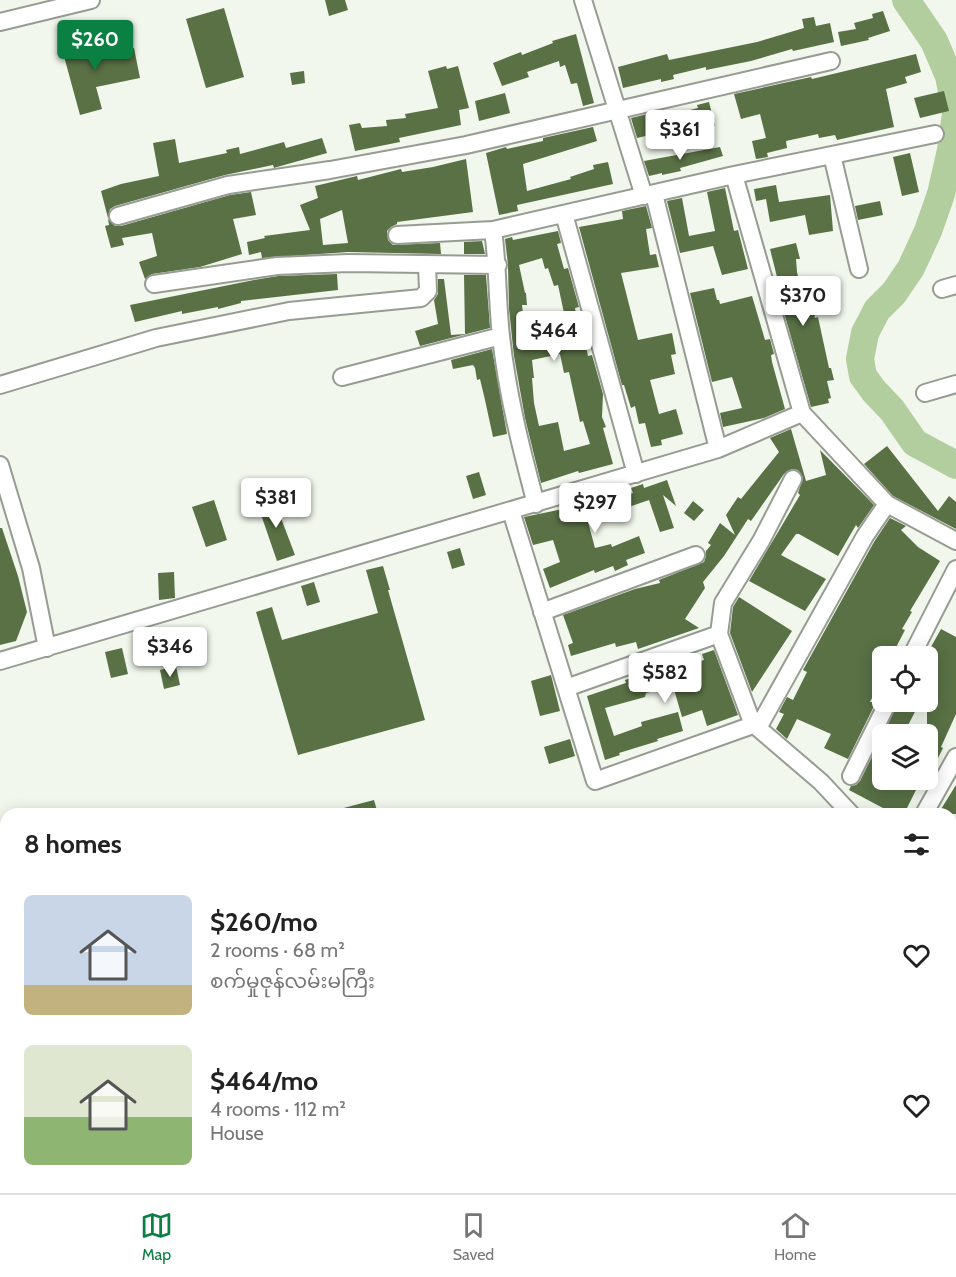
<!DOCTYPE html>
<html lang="en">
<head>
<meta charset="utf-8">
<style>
	body { margin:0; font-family:Cabin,"Noto Sans Myanmar",sans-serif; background:#f2f2f2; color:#222; height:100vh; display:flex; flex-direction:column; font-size:22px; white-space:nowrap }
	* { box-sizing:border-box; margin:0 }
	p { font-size:20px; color:#767676 }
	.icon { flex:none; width:33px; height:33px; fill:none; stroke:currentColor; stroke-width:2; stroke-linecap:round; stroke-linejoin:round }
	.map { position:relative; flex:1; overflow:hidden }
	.panel { position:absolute; left:0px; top:808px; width:957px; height:386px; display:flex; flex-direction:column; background:#fff; border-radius:18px 18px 0 0; box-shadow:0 3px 15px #0003 }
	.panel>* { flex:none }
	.fabs { position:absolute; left:872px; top:646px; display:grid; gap:12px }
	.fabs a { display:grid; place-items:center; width:66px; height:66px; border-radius:9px; background:#fff; box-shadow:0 3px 15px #0003; font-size:30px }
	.price { position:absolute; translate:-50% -51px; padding:0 14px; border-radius:6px; background:#fff; color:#222; font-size:20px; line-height:39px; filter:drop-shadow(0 2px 3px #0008) }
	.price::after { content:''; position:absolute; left:50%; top:36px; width:18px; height:14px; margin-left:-9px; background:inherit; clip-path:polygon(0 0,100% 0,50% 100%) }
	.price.on { background:#0b8043; color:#fff }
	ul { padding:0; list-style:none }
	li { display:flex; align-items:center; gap:18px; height:150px; padding:0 24px }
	li span { display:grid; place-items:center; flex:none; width:168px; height:120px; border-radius:9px; color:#555 }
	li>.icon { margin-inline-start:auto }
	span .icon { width:72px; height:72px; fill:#fffc; stroke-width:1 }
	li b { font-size:26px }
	h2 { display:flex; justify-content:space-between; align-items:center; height:72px; padding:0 24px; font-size:26px }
	.menu { display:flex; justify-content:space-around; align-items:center; height:84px; border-top:2px solid #e0e0e0; background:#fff; font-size:16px; color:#767676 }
	.menu a { display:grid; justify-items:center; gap:3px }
	.menu .on { color:#0b8043 }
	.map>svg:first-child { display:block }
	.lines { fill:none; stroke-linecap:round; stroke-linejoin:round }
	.river { stroke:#b3ce9e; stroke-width:28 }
	.building { fill:#597145; fill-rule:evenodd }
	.minor-casing { stroke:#969c92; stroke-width:20 }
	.minor { stroke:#fff; stroke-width:16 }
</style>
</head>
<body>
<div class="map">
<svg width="956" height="1193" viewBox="0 0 956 1193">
	<rect width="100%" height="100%" fill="#f1f7ec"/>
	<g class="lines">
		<path class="river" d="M906 0 934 41 949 76 956 112
			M956 113 951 150 941 194 928 231 911 268 894 293 877 310 865 333 860 359 863 376 874 391 892 410 915 443 956 465"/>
	</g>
	<path class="building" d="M325 0H345L348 10 329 16Z
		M224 8 244 77 206 88 186 19Z
		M883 11 890 31 868 38 869 40 841 46 838 32 856 29 854 23 873 18 872 14Z
		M814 17 816 26 830 23 834 42 793 51 792 49 751 61 706 70V67L673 75 674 79 661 82V79L623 88 618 67 667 54 669 60 757 42 804 28 802 19Z
		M81 32 88 58 134 48 140 78 96 87 102 109 80 115 59 38Z
		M576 34 594 103 583 106 577 83 571 84 565 65 560 67 559 61 527 72 529 77 502 86 493 63 521 52 522 55 553 43 552 41Z
		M916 54 921 72 905 77 907 83 886 89 894 127 837 140 835 135 819 138 818 134 786 141 787 148 767 153 768 157 756 159 752 141 766 138 760 114 741 119 734 94 811 77 812 79Z
		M446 66 447 69 458 66 469 108 459 110 461 125 399 138 400 142 355 151 349 125 360 123 362 128 387 126 386 120 406 118 405 114 438 108 428 71Z
		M304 71 305 83 292 85 290 73Z
		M944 91 949 111 920 118 914 98Z
		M505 93 510 113 479 121 475 101Z
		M709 102 715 126 677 136 675 129 637 138 631 118 660 111 661 117 698 108 697 105Z
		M593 127 597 141 523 164 527 191 571 179 570 177 594 169 593 165 608 162 613 184 517 205 518 211 499 215 486 153 506 147 507 149 543 141V138Z
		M322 138 327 153 277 167 274 168 273 165 225 175 115 206 110 209 108 218 101 191 121 184 159 176 153 143 175 139 179 163 227 153 226 150 239 147 240 154 284 142 286 148Z
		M720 147 723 156 680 168 681 171 662 175V173L649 176 644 161Z
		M910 153 919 192 902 196 893 157Z
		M466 159 473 212 397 222V224L391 227 387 231 388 240 393 245 440 243 441 254 348 252 262 258 261 252 249 255 247 242 265 238 264 236 310 230 300 205 318 198 315 186 357 176 358 180 401 169 402 172 433 167ZM342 210 348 243 323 245 320 219Z
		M776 185 779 202 830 195 833 231 809 235 805 215 770 222 766 199 756 201 754 189Z
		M725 188 734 231 738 230 748 269 722 275 713 246 680 253 667 201 682 198 689 236 715 231 707 192Z
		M251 192 256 215 233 219 242 254 200 267 152 274 145 279 139 262 157 256 152 233 122 238 124 245 111 248 105 226 109 225 108 219 115 226H121L230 195Z
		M880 201 883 215 858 220 855 206Z
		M646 206 652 228 646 229 650 255 656 254 659 267 621 273 638 340 672 333 676 354 671 355 675 374 650 380 659 414 676 409 683 434 661 440 662 445 651 447 645 423 639 424 635 406 631 408 624 385H622L579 227 623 219 622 211Z
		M558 231 561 243 557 244 564 269 568 268 579 307 575 308 580 338 584 337 588 356 592 355 603 394 602 417 606 427 603 428 613 464 579 473 578 471 541 483 525 418 514 356 509 309 508 265 505 239 512 237 513 240ZM542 258 545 269 548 268 554 286 558 285 564 313 559 314 564 341 527 348 522 305H527L526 293H525L519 265ZM560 354 564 373 569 372 580 422 583 421 590 444 564 451 558 422 539 426 534 403 532 378H534L532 360Z
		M482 241 485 254H464V242Z
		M796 243 800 259H796L797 272 805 304 812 303 815 318 818 317 829 368H831L834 380 827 381 831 398 828 399 829 403 811 407 783 309H785L770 249Z
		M337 274 338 290 241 301V303L218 309V307L182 314V311L135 322 130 305 254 280 278 276Z
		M464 275H486L490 328 420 346 415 331 438 324 434 300 438 294V279H444L451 335 465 334Z
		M714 288 717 300H719L720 304 752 296 765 340 770 339 774 354 771 355 772 362 785 409 764 418 723 427 720 413 742 408 732 377 712 382 690 293Z
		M492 349 507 434 493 437 485 400 480 379 477 380 475 368 473 365 453 369 451 360Z
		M791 429 806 481 826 475 820 450 874 505 858 528 856 525 838 556 799 534H796L781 555 826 579 805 611 749 581 800 495 798 493 803 478 798 470 792 469 784 474 751 521 748 519 724 556 703 582 705 588 685 619 699 628 638 649 636 642 616 647 615 643 571 656 568 645 573 643 563 615 635 589 660 583 659 580 704 562 706 556V551L711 545 708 543 720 523 735 535 726 515 738 497 741 499 779 452 770 438Z
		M887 446 938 511 949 496 956 502V529L893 496 864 464Z
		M479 472 486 495 473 499 466 476Z
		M667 480 676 506 663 495 674 528 660 532 649 500 623 509 624 515 612 518 611 515 588 522 595 548 611 544 612 547 639 536 645 553 626 560 628 565 615 571 613 566 595 573 594 570 550 588 543 569 560 562 553 540 533 545 524 517 563 509 564 517 590 509 589 504 633 493 631 488 643 484 644 488Z
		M273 497 295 555 277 561 257 503Z
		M214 500 227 540 206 547 192 507Z
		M693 501 704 510 694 521 684 513Z
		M890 518 906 526 901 530 918 547 940 561 910 611 912 612 902 629 905 630 891 657H882V678L870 702H876L848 759 824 748 831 734 797 719 787 739 776 729 784 714 779 712 787 697 793 700 807 672 803 670 874 542Z
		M0 528H2L18 576 27 612 16 641 0 645Z
		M460 548 465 565 452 569 447 552Z
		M383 566 390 590H388L425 720 298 755 256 612 272 607 282 640 378 613 366 570Z
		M174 572 175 598 159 600 158 573Z
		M314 582 320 602 307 606 301 586Z
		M739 597 792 631 752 692 730 633 733 607Z
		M941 629 956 637V714L941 747 943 748 927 780V654Z
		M122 648 128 674 111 678 105 652Z
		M714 650 738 715 707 726 702 710 682 717 673 686 646 693 645 697 605 708 614 736 642 726 641 722 678 712 683 731 657 739 658 741 619 753 620 755 605 760 587 696 626 683 625 680 641 675 642 681 669 674 668 670 704 660 702 654Z
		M176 666 180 685 164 689 160 670Z
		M551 675 560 711 540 716 531 681Z
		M898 702H920L903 735H883Z
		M882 737V780H921L904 814H880L883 808 849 790 851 786 856 785 860 781Z
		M570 739 575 756 549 764 544 747Z
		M956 785V814H938Z
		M374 800 378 814H336V810Z"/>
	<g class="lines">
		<g class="minor-casing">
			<path id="minor" d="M583 0 644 196
				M0 22 91 0
				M832 155 859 269
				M734 175 802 413 887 504 956 541
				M654 194 718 449
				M564 214 636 474
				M118 216 228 185 330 170 466 145 831 61
				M493 230C498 265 497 301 501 336 507 393 521 448 536 504
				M397 235 493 230 734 175 935 134
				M154 284 277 266 348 263 498 265
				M942 289 956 285
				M342 377 501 336
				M0 385 156 338 289 311 421 298 428 291 427 264
				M925 393 956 384
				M0 465 31 568 47 648
				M793 479 761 541 723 603 719 634 753 725 758 728 821 782 851 814
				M511 511 595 781 753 725
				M542 612 696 555
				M911 657 956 569
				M0 661 718 449 802 413
				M566 688 719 634
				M758 728 865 536 887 504
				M851 776 888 702
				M924 814 956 757
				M951 929 956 923
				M0 934 6 957
				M951 973 956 976
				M66 1188 67 1193
				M321 1188V1193
				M119 1193 138 1188"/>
		</g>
		<use href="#minor" class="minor"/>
	</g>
</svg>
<div class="fabs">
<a><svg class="icon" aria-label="locate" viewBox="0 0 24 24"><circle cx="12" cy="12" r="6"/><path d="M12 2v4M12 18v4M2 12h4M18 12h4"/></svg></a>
<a><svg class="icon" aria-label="layers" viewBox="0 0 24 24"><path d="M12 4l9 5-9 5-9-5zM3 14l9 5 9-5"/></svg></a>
</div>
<b class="price on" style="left:95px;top:71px">$260</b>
<b class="price" style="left:680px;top:161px">$361</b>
<b class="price" style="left:803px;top:327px">$370</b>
<b class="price" style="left:554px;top:362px">$464</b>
<b class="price" style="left:276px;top:529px">$381</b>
<b class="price" style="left:595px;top:534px">$297</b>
<b class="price" style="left:170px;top:678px">$346</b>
<b class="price" style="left:665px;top:704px">$582</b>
<section class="panel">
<h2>8 homes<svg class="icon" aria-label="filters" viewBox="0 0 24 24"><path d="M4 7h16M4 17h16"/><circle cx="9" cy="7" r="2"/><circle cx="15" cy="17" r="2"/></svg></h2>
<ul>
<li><span style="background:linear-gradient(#c9d6e8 75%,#c2b280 0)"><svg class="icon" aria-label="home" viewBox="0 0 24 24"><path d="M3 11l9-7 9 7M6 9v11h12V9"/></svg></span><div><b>$260/mo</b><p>2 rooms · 68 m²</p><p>စက်မှုဇုန်လမ်းမကြီး</p></div><svg class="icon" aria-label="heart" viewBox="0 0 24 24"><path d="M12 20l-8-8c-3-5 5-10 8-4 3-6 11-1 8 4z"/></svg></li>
<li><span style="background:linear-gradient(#dfe7d0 60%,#8fb573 0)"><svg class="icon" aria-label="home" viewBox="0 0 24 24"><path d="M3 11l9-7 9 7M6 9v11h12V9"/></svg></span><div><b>$464/mo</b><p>4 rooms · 112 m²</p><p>House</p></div><svg class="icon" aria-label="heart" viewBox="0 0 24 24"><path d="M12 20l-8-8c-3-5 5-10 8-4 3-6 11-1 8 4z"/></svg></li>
</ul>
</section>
</div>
<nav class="menu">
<a class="on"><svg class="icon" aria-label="map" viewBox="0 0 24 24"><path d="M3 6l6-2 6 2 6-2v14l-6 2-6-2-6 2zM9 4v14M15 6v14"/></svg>Map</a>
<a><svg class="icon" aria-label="saved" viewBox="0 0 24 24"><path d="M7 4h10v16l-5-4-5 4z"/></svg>Saved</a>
<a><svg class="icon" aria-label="home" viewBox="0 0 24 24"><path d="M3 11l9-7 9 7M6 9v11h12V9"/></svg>Home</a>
</nav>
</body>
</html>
